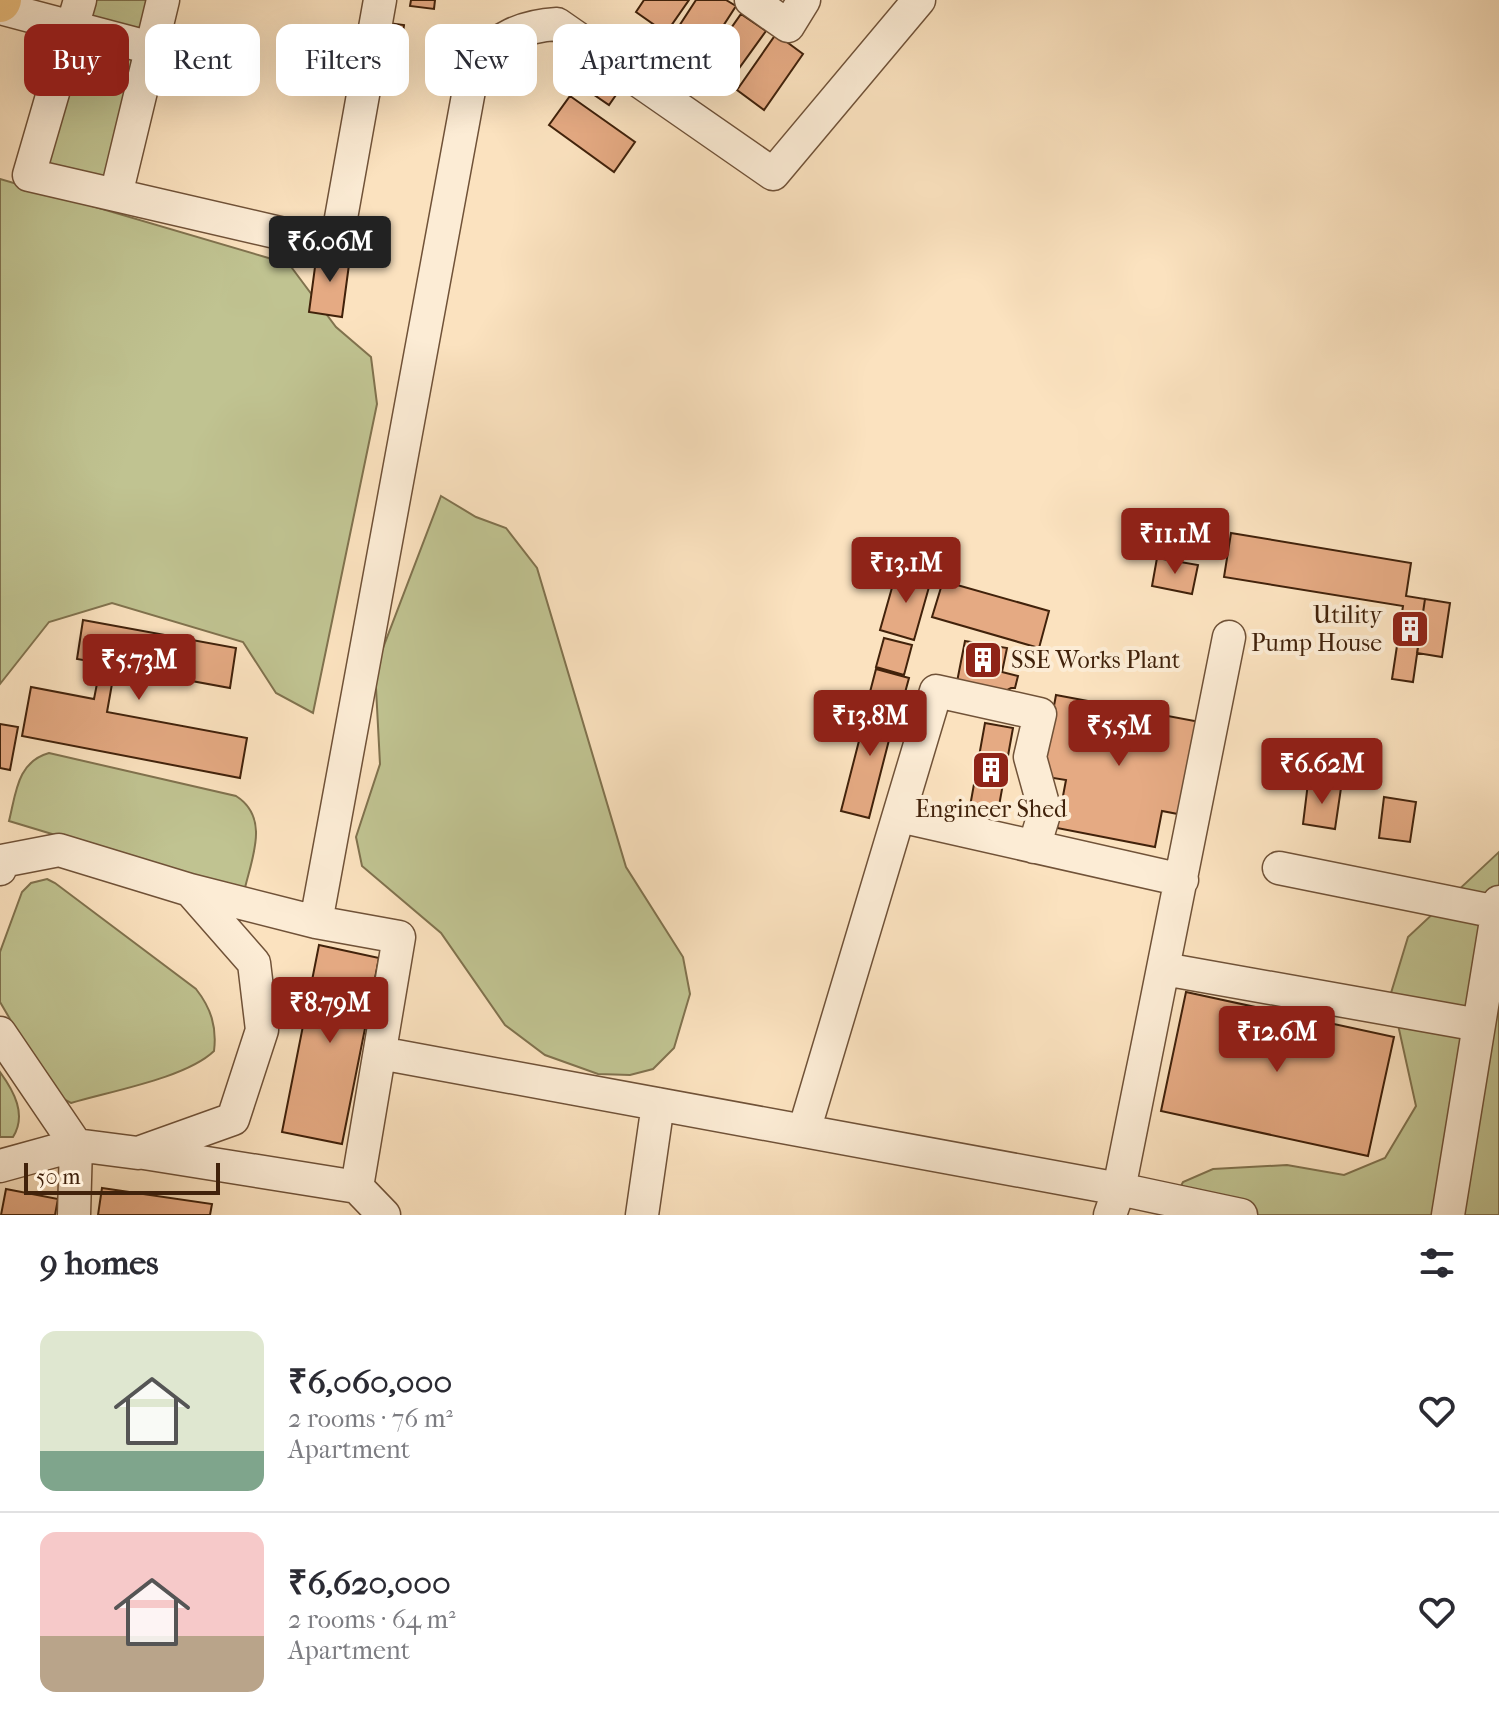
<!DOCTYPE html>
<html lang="en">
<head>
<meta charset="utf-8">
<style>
	body { margin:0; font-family:"IM FELL French Canon",serif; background:#f7f7f7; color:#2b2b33; height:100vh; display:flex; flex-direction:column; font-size:30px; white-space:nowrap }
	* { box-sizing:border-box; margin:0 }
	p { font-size:26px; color:#7c7c81 }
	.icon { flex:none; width:44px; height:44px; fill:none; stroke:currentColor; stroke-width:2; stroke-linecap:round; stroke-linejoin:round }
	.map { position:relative; height:1215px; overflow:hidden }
	.drawer { display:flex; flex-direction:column; background:#fff; flex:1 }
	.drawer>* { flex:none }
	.banner { position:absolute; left:24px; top:24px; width:800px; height:72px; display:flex; gap:16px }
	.scale { position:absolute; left:24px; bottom:20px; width:196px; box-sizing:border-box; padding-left:8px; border:4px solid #41220b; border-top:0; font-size:22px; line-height:28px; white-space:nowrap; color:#41220b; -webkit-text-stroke:6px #fcecd5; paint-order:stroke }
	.price { position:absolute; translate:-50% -68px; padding:0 18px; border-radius:8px; background:#8f2418; color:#fff; font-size:26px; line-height:52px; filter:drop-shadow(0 2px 4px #0008) }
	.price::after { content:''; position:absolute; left:50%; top:48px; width:24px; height:18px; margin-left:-12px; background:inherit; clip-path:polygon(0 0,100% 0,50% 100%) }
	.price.on { background:#222; color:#fff }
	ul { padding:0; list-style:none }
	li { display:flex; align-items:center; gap:24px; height:200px; padding:0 40px }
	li+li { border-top:2px solid #e1e1e2 }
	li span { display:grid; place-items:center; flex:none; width:224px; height:160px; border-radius:16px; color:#555 }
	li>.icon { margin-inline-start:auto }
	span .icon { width:96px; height:96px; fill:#fffc; stroke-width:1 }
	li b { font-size:34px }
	h2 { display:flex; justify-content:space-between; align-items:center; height:96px; padding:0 40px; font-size:34px }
	.tag { padding:0 28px; border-radius:16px; background:#fff; box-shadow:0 8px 32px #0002; font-size:28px; line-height:72px }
	.tag.on { background:#8f2418; color:#fff }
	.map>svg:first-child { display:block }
	.green { fill:#c0c391; stroke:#80724e; stroke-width:2 }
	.building { fill:#e5aa83; stroke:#41220b; stroke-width:2 }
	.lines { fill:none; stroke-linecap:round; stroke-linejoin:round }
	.minor-casing { stroke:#705238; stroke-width:35 }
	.major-casing { stroke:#41220b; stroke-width:43 }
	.minor { stroke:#fcecd5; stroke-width:32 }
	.major { stroke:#eec180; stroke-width:40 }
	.labels { text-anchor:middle; stroke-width:8; stroke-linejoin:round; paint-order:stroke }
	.poi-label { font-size:24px; fill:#41220b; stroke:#fcecd5; text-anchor:end }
</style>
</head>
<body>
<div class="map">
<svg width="1499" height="1215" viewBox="0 0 1499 1215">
	<rect width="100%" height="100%" fill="#fbe2bf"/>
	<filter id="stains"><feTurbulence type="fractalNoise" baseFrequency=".0025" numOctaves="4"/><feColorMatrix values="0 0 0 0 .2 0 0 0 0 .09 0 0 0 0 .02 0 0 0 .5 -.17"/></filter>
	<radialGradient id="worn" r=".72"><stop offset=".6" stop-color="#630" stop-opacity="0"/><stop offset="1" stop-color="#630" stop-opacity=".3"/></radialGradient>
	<path class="green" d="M86 0H158L150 34 91 17Z
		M76 44 143 57 113 185 46 166Z
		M0 179 289 264 336 327 371 357 377 404 313 713 276 693 243 642 112 603 49 622 0 684Z
		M441 496 476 517 506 528 537 568 626 867 683 957 690 994 674 1048 653 1069 630 1075 598 1074 545 1055 505 1025 441 933 362 866 356 837 380 764 375 669Z
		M49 753 236 796C271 818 251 860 244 892L9 821C16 793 17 762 49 753Z
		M1499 852V1215H1166L1183 1182 1213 1169 1287 1165 1344 1175 1385 1158 1416 1106 1391 993 1408 937Z
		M47 879 55 883 196 989C211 1008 217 1027 214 1051 186 1078 111 1091 71 1103L54 1094 0 1002V952L22 892 31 883Z
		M0 1072C14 1091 27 1115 13 1137H0Z"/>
	<path class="building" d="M411 0H435L434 9 410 6Z
		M644 0H689L666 33 636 12Z
		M696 0H726L736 6 701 60 670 40Z
		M741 14 766 31 732 78 708 61Z
		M388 23 404 25 400 54 384 52Z
		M776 34 803 54 764 110 737 90Z
		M597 77 618 92 609 105 587 90Z
		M570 96 635 142 614 172 549 125Z
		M317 252 350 257 342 317 309 312Z
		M1231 533 1411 563 1406 596 1425 599 1413 682 1392 679 1403 606 1224 577Z
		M1157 558 1198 565 1192 594 1152 586Z
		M897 570 931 580 914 640 880 630Z
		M943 581 1049 611 1039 648 932 617Z
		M1425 599 1450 603 1442 657 1417 653Z
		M83 620 236 648 230 688 115 667 107 712 247 738 240 778 22 736 31 687 94 699 101 663 77 659Z
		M884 638 912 645 904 675 876 667Z
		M965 641 1007 648 1002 672 1018 676 1015 688H1011L998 695 956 687Z
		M876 669 909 678 903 700 870 692Z
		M1056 695 1200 722 1183 815 1162 811 1155 847 1057 828 1066 780 1041 776Z
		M870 698 898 705 869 818 841 811Z
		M985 723 1013 728 997 817 969 812Z
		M0 724 18 727 10 770 0 768Z
		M1308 783 1341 788 1335 829 1303 824Z
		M1384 797 1416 802 1410 842 1379 838Z
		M319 945 379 958 342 1144 282 1132Z
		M1186 992 1394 1037 1368 1156 1161 1111Z
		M102 1188 212 1204 210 1215H98Z
		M6 1189 58 1199 55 1215H1Z"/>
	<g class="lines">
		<g class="minor-casing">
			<path id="minor" d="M80 0 29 175 336 246 380 0
				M751 0 788 26 804 0
				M0 8 151 48
				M116 195 163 0
				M899 816 1182 880
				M1279 868 1497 912
				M0 869 2 861 59 850 190 890 254 963 262 1030 233 1119 138 1153 76 1145 0 1033
				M316 922 474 63C498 38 522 26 557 24L773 174 919 0
				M1164 969 1479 1025
				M380 1053 1119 1189 1241 1215
				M804 1131 936 691 1040 714 1030 757 1045 811 1034 847
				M144 1153 357 1187 399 937 316 922 190 890
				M0 1166 76 1145 74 1215
				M357 1187 384 1215
				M642 1215 658 1104
				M1110 1215 1119 1189 1229 637
				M1448 1215 1499 902"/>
		</g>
		<g class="major-casing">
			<path id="major" d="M0 2 1 0"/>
		</g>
		<use href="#minor" class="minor"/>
		<use href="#major" class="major"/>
	</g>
	<defs>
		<g id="building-square" transform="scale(2)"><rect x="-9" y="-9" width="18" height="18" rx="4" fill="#8f2418" stroke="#fcecd5"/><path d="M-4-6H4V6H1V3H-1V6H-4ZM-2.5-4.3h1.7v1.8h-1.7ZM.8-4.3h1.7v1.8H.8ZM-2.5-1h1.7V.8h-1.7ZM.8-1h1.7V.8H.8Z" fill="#fff"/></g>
	</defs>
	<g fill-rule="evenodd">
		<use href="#building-square" x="1410" y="629"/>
		<use href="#building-square" x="983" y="660"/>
		<use href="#building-square" x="991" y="770"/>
	</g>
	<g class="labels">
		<g class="poi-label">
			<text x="1382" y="623">Utility<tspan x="1382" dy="28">Pump House</tspan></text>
			<text x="1011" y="668" text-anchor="start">SSE Works Plant</text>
			<text x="991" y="817" text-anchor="middle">Engineer Shed</text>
		</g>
	</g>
	<rect width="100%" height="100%" filter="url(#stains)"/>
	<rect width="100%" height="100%" fill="url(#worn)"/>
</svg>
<div class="scale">50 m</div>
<b class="price on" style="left:330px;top:284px">₹6.06M</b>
<b class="price" style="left:1175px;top:576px">₹11.1M</b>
<b class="price" style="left:906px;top:605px">₹13.1M</b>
<b class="price" style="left:139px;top:702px">₹5.73M</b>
<b class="price" style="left:870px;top:758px">₹13.8M</b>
<b class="price" style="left:1119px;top:768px">₹5.5M</b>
<b class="price" style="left:1322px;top:806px">₹6.62M</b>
<b class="price" style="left:330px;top:1045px">₹8.79M</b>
<b class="price" style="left:1277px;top:1074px">₹12.6M</b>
<div class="banner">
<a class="tag on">Buy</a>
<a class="tag">Rent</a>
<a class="tag">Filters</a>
<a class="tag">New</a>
<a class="tag">Apartment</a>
</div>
</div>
<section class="drawer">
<h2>9 homes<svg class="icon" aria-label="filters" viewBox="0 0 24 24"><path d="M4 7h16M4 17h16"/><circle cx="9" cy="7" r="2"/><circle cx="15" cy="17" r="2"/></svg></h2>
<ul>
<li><span style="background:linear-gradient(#dfe7d0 75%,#7fa58c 0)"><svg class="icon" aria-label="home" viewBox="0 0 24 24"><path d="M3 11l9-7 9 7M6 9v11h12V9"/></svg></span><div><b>₹6,060,000</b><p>2 rooms · 76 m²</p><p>Apartment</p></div><svg class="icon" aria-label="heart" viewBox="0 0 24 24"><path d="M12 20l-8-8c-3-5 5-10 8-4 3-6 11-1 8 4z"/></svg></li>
<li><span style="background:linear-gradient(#f6c9c9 65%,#b9a48a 0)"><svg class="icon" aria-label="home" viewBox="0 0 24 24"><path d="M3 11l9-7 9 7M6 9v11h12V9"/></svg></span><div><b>₹6,620,000</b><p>2 rooms · 64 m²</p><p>Apartment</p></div><svg class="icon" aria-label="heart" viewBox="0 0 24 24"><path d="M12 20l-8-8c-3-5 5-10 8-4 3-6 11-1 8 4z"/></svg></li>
</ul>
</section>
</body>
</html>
